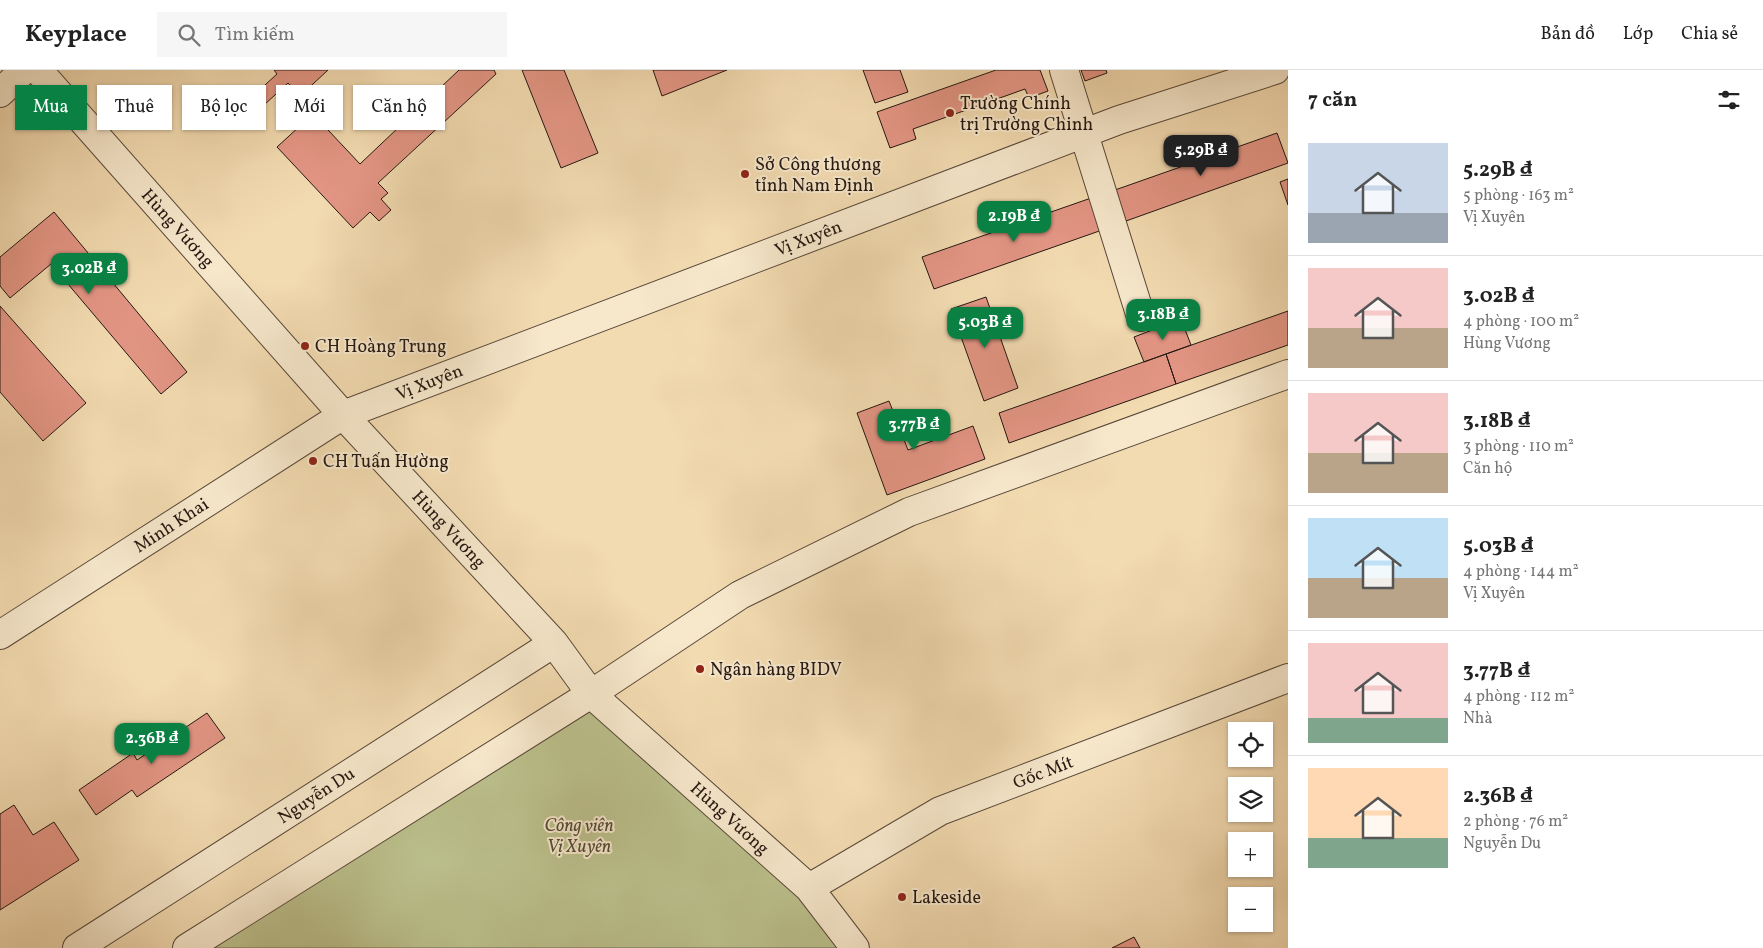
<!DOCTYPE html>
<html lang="vi">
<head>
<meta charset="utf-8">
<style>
	body { margin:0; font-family:Vollkorn,serif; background:#f6f6f6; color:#222; height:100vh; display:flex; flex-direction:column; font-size:19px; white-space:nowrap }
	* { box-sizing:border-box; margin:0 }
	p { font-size:16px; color:#767676 }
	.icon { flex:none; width:28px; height:28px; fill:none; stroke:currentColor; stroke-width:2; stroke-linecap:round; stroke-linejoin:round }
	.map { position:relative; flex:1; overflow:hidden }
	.drawer { display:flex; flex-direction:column; background:#fff; width:475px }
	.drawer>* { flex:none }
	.banner { position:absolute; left:15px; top:15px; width:475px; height:45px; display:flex; gap:10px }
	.fabs { position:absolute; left:1228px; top:652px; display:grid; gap:10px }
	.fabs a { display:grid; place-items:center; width:45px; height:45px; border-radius:0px; background:#fff; box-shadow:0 1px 4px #0004; font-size:25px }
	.price { position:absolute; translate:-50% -42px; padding:0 11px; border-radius:10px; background:#0b8043; color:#fff; font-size:16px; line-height:32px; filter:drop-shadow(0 1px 2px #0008) }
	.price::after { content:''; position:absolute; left:50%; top:30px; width:15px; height:11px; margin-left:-8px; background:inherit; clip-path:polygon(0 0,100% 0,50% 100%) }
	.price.active { background:#222; color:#fff }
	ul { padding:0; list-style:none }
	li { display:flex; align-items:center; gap:15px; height:125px; padding:0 20px }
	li+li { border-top:1px solid #e0e0e0 }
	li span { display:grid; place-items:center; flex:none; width:140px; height:100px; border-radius:0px; color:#555 }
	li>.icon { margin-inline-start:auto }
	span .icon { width:60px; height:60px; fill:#fffc; stroke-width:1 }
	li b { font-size:21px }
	h2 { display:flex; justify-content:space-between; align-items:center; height:60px; padding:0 20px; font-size:21px }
	.pill { padding:0 18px; border-radius:0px; background:#fff; box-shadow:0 1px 4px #0004; font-size:18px; line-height:45px }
	.pill.active { background:#0b8043; color:#fff }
	header { display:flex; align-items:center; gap:30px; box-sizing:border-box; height:70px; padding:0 25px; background:#fff; border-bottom:1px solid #e0e0e0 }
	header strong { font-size:24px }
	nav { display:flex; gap:28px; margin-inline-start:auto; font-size:18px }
	.search { width:350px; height:45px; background:#f6f6f6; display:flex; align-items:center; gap:12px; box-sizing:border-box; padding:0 18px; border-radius:0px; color:#767676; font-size:19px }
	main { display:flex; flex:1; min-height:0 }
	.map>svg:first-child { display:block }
	.green { fill:#bbc08c; stroke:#706c4e }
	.building { fill:#e49685; stroke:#241711 }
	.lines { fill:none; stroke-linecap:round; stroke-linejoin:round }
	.minor-casing { stroke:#584839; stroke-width:30 }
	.minor { stroke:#f7e8cc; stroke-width:28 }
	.poi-dot { fill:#8f2418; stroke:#f7e8cc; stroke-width:2 }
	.labels { text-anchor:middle; stroke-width:4; stroke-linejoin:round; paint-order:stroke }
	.poi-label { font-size:18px; fill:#241711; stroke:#f7e8cc; text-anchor:start }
	.street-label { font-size:18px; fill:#241711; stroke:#f7e8cc }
	.park-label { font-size:18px; font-style:italic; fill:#514a36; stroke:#f7e8cc }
</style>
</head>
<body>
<header>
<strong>Keyplace</strong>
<div class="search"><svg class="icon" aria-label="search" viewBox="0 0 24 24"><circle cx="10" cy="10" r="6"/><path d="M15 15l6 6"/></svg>Tìm kiếm</div>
<nav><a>Bản đồ</a><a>Lớp</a><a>Chia sẻ</a></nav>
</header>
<main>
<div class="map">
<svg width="1288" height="878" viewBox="0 0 1288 878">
	<rect width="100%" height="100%" fill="#f3dbb1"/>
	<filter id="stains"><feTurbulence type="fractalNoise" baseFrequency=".004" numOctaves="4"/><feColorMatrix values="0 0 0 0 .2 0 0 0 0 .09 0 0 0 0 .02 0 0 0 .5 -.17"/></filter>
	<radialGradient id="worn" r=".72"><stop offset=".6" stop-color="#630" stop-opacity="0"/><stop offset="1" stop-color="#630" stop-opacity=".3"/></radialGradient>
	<path class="green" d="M591 624 855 878H187Z"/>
	<path class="building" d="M274 0H328L300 26 288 13 264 35 254 25 277 4Z
		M459 0H494L496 4 378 113 388 123 381 129 391 140 379 151 370 142 353 158 277 77 313 44 360 94Z
		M522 0H564L598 83 561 98Z
		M653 0H727L662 26Z
		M863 0H900L908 22 875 33Z
		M996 0H1040L1048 21 1029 28 1025 19 913 59 916 69 890 78 877 42Z
		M1081 0H1106L1107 3 1085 11Z
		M1277 63 1288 93 1126 151 1115 120Z
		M1288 109V135L1280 112Z
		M1094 127 1105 159 934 219 922 187Z
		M54 142 187 302 161 324 51 194 10 228 0 216V187Z
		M986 227 1018 318 984 331 951 239Z
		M0 236 86 333 43 371 0 322Z
		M1288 241V275L1176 314 1166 284Z
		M1181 249 1191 275 1144 292 1134 267Z
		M1166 284 1176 314 1009 373 999 343Z
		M889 331 908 380 973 356 985 389 887 425 857 343Z
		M207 643 225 668 137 727 132 720 96 745 79 720 133 683 137 690Z
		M14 735 33 765 54 752 79 790 0 840V744Z
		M1134 867 1140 878H1112Z"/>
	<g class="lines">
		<g class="minor-casing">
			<path id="minor" d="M38 0 343 345 554 573 591 624 809 818 855 878
				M1064 0 1141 247
				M0 23 24 0
				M0 565 343 345 1119 50 1275 0
				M809 818 940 741 1288 608
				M77 878 554 573
				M187 878 591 624 740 525 909 442 1288 304"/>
		</g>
		<use href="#minor" class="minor"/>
	</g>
	<g class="poi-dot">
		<circle cx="950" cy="43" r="5"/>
		<circle cx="745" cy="104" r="5"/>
		<circle cx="305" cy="276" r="5"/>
		<circle cx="313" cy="391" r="5"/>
		<circle cx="700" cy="599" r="5"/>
		<circle cx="902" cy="827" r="5"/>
	</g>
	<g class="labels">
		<g class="poi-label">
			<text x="960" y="39">Trường Chính<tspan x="960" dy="21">trị Trường Chinh</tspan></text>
			<text x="755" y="100">Sở Công thương<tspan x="755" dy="21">tỉnh Nam Định</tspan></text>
			<text x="315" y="282">CH Hoàng Trung</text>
			<text x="323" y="397">CH Tuấn Hường</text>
			<text x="710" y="605">Ngân hàng BIDV</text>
			<text x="912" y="833">Lakeside</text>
		</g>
		<g class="street-label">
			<text transform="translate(178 158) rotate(48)" y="6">Hùng Vương</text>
			<text transform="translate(808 168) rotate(-21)" y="6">Vị Xuyên</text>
			<text transform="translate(429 312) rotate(-21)" y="6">Vị Xuyên</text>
			<text transform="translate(171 455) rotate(-33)" y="6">Minh Khai</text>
			<text transform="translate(449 459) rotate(47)" y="6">Hùng Vương</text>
			<text transform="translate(1043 702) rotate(-21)" y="6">Gốc Mít</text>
			<text transform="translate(316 725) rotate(-33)" y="6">Nguyễn Du</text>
			<text transform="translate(730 748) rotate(42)" y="6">Hùng Vương</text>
		</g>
		<g class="park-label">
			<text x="579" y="761">Công viên<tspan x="579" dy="21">Vị Xuyên</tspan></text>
		</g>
	</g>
	<rect width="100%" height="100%" filter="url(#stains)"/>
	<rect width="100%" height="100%" fill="url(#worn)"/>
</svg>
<div class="fabs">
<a><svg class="icon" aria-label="locate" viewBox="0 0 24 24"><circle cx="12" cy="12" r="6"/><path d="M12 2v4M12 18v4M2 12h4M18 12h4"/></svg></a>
<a><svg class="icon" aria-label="layers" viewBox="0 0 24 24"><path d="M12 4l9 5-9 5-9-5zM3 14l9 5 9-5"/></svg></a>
<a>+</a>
<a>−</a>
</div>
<b class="price active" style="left:1201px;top:107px">5.29B ₫</b>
<b class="price" style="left:1014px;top:173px">2.19B ₫</b>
<b class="price" style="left:89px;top:225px">3.02B ₫</b>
<b class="price" style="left:1163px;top:271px">3.18B ₫</b>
<b class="price" style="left:985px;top:279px">5.03B ₫</b>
<b class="price" style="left:914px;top:381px">3.77B ₫</b>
<b class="price" style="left:152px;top:695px">2.36B ₫</b>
<div class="banner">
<a class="pill active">Mua</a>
<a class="pill">Thuê</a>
<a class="pill">Bộ lọc</a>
<a class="pill">Mới</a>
<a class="pill">Căn hộ</a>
</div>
</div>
<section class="drawer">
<h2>7 căn<svg class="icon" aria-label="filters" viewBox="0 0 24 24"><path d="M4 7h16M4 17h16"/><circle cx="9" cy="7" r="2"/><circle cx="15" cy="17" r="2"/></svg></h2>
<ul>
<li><span style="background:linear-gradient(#c9d6e8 70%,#9aa5b1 0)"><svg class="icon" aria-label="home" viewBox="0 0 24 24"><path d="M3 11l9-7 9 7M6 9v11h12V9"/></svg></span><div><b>5.29B ₫</b><p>5 phòng · 163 m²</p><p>Vị Xuyên</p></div></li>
<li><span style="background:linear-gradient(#f6c9c9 60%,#b9a48a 0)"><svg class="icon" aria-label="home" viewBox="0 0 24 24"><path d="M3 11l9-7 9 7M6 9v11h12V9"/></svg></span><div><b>3.02B ₫</b><p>4 phòng · 100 m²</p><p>Hùng Vương</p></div></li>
<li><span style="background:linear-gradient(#f6c9c9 60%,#b9a48a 0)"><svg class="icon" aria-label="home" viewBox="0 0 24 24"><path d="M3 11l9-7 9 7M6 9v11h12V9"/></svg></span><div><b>3.18B ₫</b><p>3 phòng · 110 m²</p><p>Căn hộ</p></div></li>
<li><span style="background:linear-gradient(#bfe0f5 60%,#b9a48a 0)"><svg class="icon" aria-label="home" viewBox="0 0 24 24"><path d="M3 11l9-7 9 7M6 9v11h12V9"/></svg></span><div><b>5.03B ₫</b><p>4 phòng · 144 m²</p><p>Vị Xuyên</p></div></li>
<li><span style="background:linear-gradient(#f6c9c9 75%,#7fa58c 0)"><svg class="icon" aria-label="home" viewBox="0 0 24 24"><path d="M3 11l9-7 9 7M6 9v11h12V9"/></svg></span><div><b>3.77B ₫</b><p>4 phòng · 112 m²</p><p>Nhà</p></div></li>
<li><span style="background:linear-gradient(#ffd9b3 70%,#7fa58c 0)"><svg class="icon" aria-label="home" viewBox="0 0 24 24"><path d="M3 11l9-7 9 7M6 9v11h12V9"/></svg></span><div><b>2.36B ₫</b><p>2 phòng · 76 m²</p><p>Nguyễn Du</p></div></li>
</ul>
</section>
</main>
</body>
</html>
